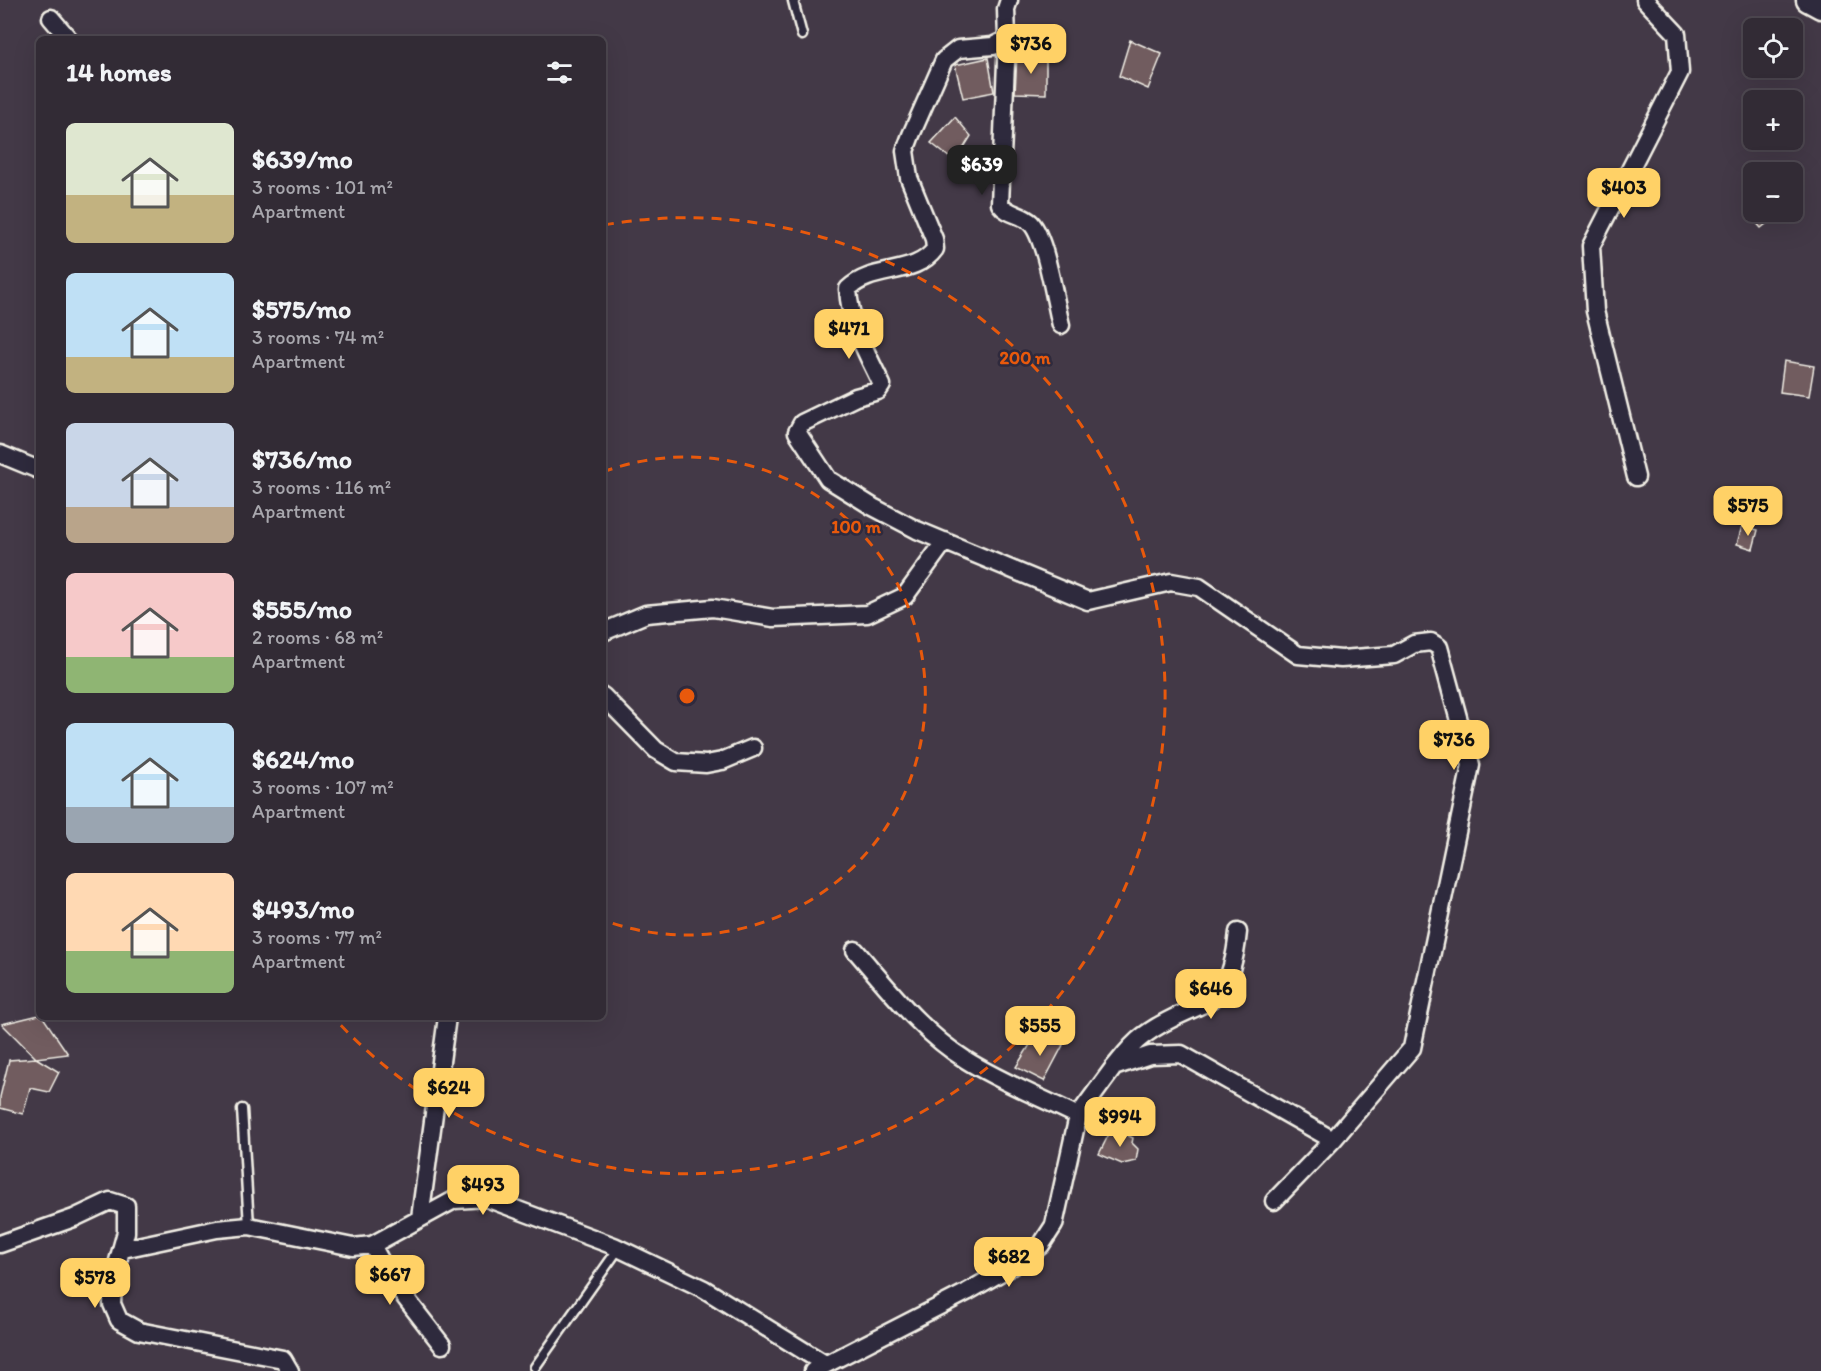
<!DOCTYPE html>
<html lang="en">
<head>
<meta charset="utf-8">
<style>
	body { margin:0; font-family:Itim,sans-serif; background:#3d3741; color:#f1f3f6; height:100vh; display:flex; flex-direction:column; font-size:22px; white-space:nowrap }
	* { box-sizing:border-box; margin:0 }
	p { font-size:20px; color:#a8a7ad }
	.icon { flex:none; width:33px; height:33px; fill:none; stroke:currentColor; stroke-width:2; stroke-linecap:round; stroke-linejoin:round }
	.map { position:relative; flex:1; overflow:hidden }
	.details { position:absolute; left:36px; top:36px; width:570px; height:984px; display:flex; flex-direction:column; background:#322b35; border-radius:9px; box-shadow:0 6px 24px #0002,0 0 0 2px #4d4750 }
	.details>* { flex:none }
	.fabs { position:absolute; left:1743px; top:18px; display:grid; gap:12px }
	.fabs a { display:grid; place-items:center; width:60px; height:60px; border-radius:9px; background:#322b35; box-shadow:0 6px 24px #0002,0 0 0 2px #4d4750; font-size:30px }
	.price { position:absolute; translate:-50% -51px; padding:0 14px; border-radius:12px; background:#ffd166; color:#111; font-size:20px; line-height:39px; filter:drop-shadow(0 2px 3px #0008) }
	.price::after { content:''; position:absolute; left:50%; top:36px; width:18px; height:14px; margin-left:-9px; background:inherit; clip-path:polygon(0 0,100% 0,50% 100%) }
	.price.on { background:#222; color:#fff }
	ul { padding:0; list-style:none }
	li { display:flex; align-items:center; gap:18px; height:150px; padding:0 30px }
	li span { display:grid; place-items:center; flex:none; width:168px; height:120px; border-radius:9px; color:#555 }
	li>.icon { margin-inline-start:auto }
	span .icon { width:72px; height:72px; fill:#fffc; stroke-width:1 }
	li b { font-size:26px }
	h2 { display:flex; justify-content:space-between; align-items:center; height:72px; padding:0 30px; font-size:26px }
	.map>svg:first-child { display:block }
	.building { fill:#715c5e; stroke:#f4f1e8; stroke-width:1.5 }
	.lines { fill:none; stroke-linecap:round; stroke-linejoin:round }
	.service-casing { stroke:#f4f1e8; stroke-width:13 }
	.minor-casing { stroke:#f4f1e8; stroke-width:21 }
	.secondary-casing { stroke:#f4f1e8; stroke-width:27 }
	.service { stroke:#2f2a3d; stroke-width:8 }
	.minor { stroke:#2f2a3d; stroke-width:16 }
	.secondary { stroke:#2f2a3d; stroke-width:22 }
	.ring { fill:none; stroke:#e8590c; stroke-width:3; stroke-dasharray:10 8 }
	.centre { fill:#e8590c; stroke:#2f2a3d; stroke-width:3 }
	.ring-label { font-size:18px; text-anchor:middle; font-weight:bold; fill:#e8590c; stroke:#2f2a3d; stroke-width:5; stroke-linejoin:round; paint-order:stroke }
</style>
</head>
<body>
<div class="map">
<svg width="1821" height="1371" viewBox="0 0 1821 1371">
	<rect width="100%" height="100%" fill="#433947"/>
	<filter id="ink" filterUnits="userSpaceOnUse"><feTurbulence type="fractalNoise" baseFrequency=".0167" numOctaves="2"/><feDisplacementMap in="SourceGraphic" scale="12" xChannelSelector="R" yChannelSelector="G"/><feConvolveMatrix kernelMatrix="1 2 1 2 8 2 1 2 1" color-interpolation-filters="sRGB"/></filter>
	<g filter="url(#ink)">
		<path class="building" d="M1130 40 1162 54 1148 89 1119 76Z
			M1017 55 1046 58V94L1015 93Z
			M988 58 994 92 963 98 955 65Z
			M955 117 971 136 955 162 931 143Z
			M1747 212H1781L1761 228Z
			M1784 361 1814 366 1809 396 1780 392Z
			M1742 526 1758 530 1753 549 1737 544Z
			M39 1015 43 1017 68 1054 36 1058 2 1024Z
			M1038 1032 1063 1045 1044 1081 1016 1067Z
			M36 1058 59 1072 49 1092 30 1088 23 1114 0 1108V1097L9 1060Z
			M1112 1128 1133 1138 1132 1143 1138 1149 1136 1161 1122 1164 1099 1154Z"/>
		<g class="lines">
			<g class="service-casing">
				<path id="service" d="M795 0 793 1 802 35
					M242 1109 249 1226
					M535 1367 619 1248"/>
			</g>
			<g class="minor-casing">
				<path id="minor" d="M1009 0 1006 9 1007 39 993 46 958 49 944 60 911 135 905 151 909 178 934 239 935 249C915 277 872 265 848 289 850 325 867 353 882 385L878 391 856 397 802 423 797 432 828 479 873 507 917 530 1088 601 1171 582 1199 587 1298 655 1341 659 1394 655 1414 644 1431 642 1439 647 1471 765 1412 1048 1333 1140 1274 1201
					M51 18 69 39
					M1007 39 1000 204C1008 215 1022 214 1031 223 1046 239 1055 302 1061 325
					M0 454 39 470
					M1636 477 1595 311 1591 246 1680 72 1677 34 1645 0
					M603 632 646 614 713 608 773 618 867 614 905 596 945 541
					M603 696 656 750 676 762 706 764 722 761 753 748
					M855 950C889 989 922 1033 966 1060 1001 1082 1042 1098 1078 1116
					M1115 1066C1123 1056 1132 1044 1143 1036 1199 994 1229 1020 1238 932
					M420 1218 447 1017
					M0 1244 74 1218 110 1201 126 1206V1232L113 1279 112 1304 119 1320 139 1331 283 1359 290 1371
					M372 1245 390 1278 442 1345
					M123 1249 217 1229 249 1226 353 1247 372 1245 454 1200 486 1198 614 1246 704 1289 825 1364
					M813 1371 967 1292 1026 1258 1041 1245 1054 1225 1078 1116 1114 1067 1150 1055 1181 1054 1333 1140"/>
			</g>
			<g class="secondary-casing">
				<path id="secondary" d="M1808 0 1821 7"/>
			</g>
			<use href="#service" class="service"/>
			<use href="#minor" class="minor"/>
			<use href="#secondary" class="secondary"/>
		</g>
	</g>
	<g class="ring">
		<path d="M603 472A239 239 0 1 1 603 920"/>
		<path d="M604 225A478 478 0 1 1 335 1019"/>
	</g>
	<circle cx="687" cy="696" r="9" class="centre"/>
	<g class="ring-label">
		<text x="1025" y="364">200 m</text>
		<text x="856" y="533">100 m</text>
	</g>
</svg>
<div class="fabs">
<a><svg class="icon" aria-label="locate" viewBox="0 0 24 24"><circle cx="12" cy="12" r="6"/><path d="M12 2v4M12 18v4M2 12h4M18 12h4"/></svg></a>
<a>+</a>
<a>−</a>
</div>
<b class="price" style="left:1031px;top:75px">$736</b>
<b class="price on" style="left:982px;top:196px">$639</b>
<b class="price" style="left:1624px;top:219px">$403</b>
<b class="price" style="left:849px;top:360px">$471</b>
<b class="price" style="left:1748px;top:537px">$575</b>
<b class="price" style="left:1454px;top:771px">$736</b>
<b class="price" style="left:1211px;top:1020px">$646</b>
<b class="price" style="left:1040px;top:1057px">$555</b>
<b class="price" style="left:449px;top:1119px">$624</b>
<b class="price" style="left:1120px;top:1148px">$994</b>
<b class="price" style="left:483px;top:1216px">$493</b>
<b class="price" style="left:1009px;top:1288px">$682</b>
<b class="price" style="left:390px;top:1306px">$667</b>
<b class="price" style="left:95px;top:1309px">$578</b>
<section class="details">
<h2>14 homes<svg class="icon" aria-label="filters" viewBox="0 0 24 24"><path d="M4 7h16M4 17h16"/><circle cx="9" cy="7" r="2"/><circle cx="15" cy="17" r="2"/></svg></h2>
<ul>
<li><span style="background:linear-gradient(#dfe7d0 60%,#c2b280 0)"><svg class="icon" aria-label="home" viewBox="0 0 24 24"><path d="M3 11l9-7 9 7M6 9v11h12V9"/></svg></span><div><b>$639/mo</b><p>3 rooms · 101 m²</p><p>Apartment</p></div></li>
<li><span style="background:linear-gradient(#bfe0f5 70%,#c2b280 0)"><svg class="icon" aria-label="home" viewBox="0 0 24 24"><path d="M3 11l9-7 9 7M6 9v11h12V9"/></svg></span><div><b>$575/mo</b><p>3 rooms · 74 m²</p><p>Apartment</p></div></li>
<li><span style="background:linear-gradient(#c9d6e8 70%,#b9a48a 0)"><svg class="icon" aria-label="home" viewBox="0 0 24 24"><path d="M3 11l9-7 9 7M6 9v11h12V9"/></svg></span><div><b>$736/mo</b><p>3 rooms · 116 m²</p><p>Apartment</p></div></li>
<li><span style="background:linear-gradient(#f6c9c9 70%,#8fb573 0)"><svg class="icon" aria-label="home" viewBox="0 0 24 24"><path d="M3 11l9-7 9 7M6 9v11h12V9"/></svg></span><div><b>$555/mo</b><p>2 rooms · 68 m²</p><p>Apartment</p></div></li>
<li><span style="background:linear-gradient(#bfe0f5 70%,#9aa5b1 0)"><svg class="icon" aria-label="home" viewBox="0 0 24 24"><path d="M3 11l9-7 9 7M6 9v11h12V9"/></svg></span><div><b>$624/mo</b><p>3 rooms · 107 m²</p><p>Apartment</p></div></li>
<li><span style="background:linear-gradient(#ffd9b3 65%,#8fb573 0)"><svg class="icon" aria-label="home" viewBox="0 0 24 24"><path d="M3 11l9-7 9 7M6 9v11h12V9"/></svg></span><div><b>$493/mo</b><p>3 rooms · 77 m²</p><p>Apartment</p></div></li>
</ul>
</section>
</div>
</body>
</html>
